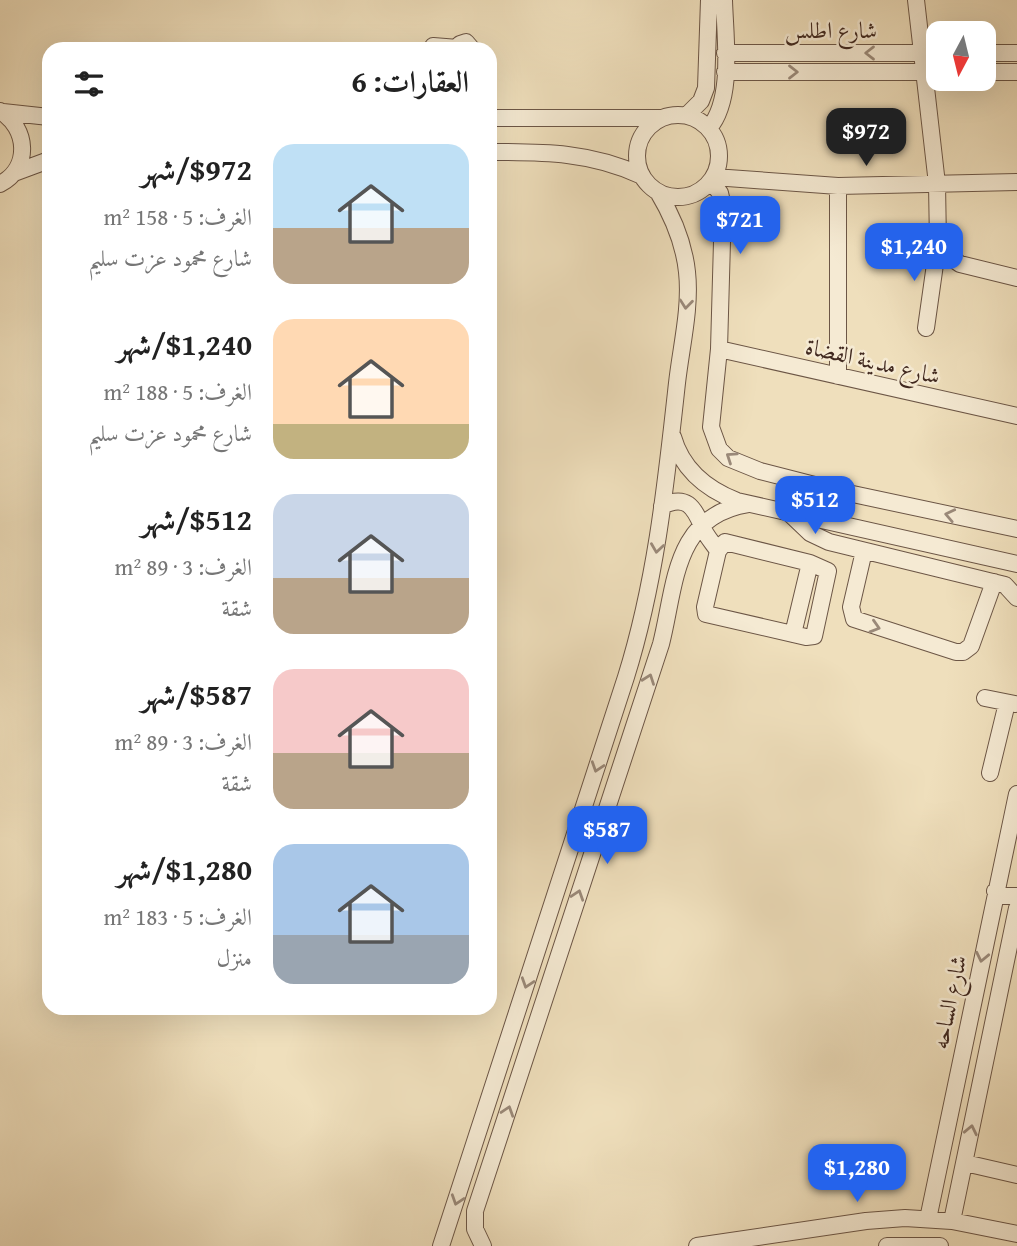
<!DOCTYPE html>
<html lang="ar">
<head>
<meta charset="utf-8">
<style>
	body { margin:0; font-family:"Gentium Book Plus",Amiri,serif; background:#f6f6f6; color:#222; direction:rtl; height:100vh; display:flex; flex-direction:column; font-size:26px; white-space:nowrap }
	* { box-sizing:border-box; margin:0 }
	p { font-size:23px; color:#767676 }
	.icon { flex:none; width:38px; height:38px; fill:none; stroke:currentColor; stroke-width:2; stroke-linecap:round; stroke-linejoin:round }
	.map { position:relative; flex:1; overflow:hidden; direction:ltr }
	.sheet { position:absolute; left:42px; top:42px; width:455px; height:973px; display:flex; flex-direction:column; background:#fff; border-radius:21px; box-shadow:0 7px 28px #0002; direction:rtl }
	.sheet>* { flex:none }
	.needle { width:46px; rotate:187deg }
	.buttons { position:absolute; left:926px; top:21px; display:grid; gap:14px }
	.buttons a { display:grid; place-items:center; width:70px; height:70px; border-radius:14px; background:#fff; box-shadow:0 7px 28px #0002; font-size:35px }
	.price { position:absolute; translate:-50% -60px; padding:0 16px; border-radius:14px; background:#2563eb; color:#fff; font-size:23px; line-height:46px; filter:drop-shadow(0 2px 4px #0008) }
	.price::after { content:''; position:absolute; left:50%; top:42px; width:21px; height:16px; margin-left:-10px; background:inherit; clip-path:polygon(0 0,100% 0,50% 100%) }
	.price.active { background:#222; color:#fff }
	ul { padding:0; list-style:none }
	li { display:flex; align-items:center; gap:21px; height:175px; padding:0 28px }
	li span { display:grid; place-items:center; flex:none; width:196px; height:140px; border-radius:21px; color:#555 }
	li>.icon { margin-inline-start:auto }
	span .icon { width:84px; height:84px; fill:#fffc; stroke-width:1 }
	li b { font-size:30px }
	h2 { display:flex; justify-content:space-between; align-items:center; height:84px; padding:0 28px; font-size:30px }
	.map>svg:first-child { display:block }
	.lines { fill:none; stroke-linecap:round; stroke-linejoin:round }
	.minor-casing { stroke:#6c5646; stroke-width:18 }
	.minor { stroke:#f5ead3; stroke-width:16 }
	.oneway { stroke:#9a8979 }
	.labels { text-anchor:middle; stroke-width:5; stroke-linejoin:round; paint-order:stroke }
	.street-label { font-size:23px; fill:#40281f; stroke:#f5ead3 }
</style>
</head>
<body>
<div class="map">
<svg width="1017" height="1246" viewBox="0 0 1017 1246">
	<rect width="100%" height="100%" fill="#efdfbc"/>
	<filter id="stains"><feTurbulence type="fractalNoise" baseFrequency=".00286" numOctaves="4"/><feColorMatrix values="0 0 0 0 .2 0 0 0 0 .09 0 0 0 0 .02 0 0 0 .5 -.17"/></filter>
	<radialGradient id="worn" r=".72"><stop offset=".6" stop-color="#630" stop-opacity="0"/><stop offset="1" stop-color="#630" stop-opacity=".3"/></radialGradient>
	<g class="lines">
		<g class="minor-casing">
			<path id="minor" d="M916 0 937 184 938 243 947 255 960 264 1017 278
				M433 46 458 48
				M458 49 460 44 466 42 472 49
				M725 53H938
				M984 53H1017
				M725 72H938
				M984 72H1017
				M0 111C28 128 31 168 0 184
				M3 112 49 117
				M637 156a41 41 0 1 1 82 0a41 41 0 1 1-82 0Z
				M687 115 701 101 706 88 709 0
				M490 118H661
				M709 128C734 99 725 38 724 0
				M490 152C544 152 592 152 642 176
				M14 173 49 160
				M714 177 838 186 1017 182
				M711 181 720 193 723 206 719 349 711 427 719 449 728 458 760 471 834 490 1017 529
				M838 186V376
				M926 328 938 243
				M719 349 1017 416
				M673 437C682 469 706 489 737 501L1017 564
				M662 506C686 494 694 507 702 526 705 535 713 543 718 551
				M788 512 810 533 829 542 1005 585 1017 598
				M725 542 810 563 828 571 814 636 806 637 706 614 705 607 718 551Z
				M864 551 851 607 854 619 956 652H963L971 646 994 582
				M793 634 810 563
				M985 698 1015 704
				M990 773 1007 703
				M995 891 1004 896H1017
				M965 1163 1017 1175
				M928 1219 1017 794
				M952 1221 1017 908
				M441 1246 626 677C656 581 666 483 677 383 681 347 691 308 687 272 684 243 673 217 658 192
				M483 1246 475 1229V1211L661 644C676 585 673 516 748 504
				M697 1246 866 1221 905 1218 952 1221 1017 1234
				M887 1246H940"/>
		</g>
		<use href="#minor" class="minor"/>
	</g>
	<defs><path id="oneway-chevron" d="M-2-3.5L2.5 0L-2 3.5" fill="none" stroke-width="1.6" stroke-linecap="round" stroke-linejoin="round" transform="scale(1.75)"/></defs>
	<g class="oneway">
		<use href="#oneway-chevron" transform="translate(870 53) rotate(-180)"/>
		<use href="#oneway-chevron" transform="translate(793 72)"/>
		<use href="#oneway-chevron" transform="translate(686 304) rotate(96)"/>
		<use href="#oneway-chevron" transform="translate(731 457) rotate(-146)"/>
		<use href="#oneway-chevron" transform="translate(950 515) rotate(-168)"/>
		<use href="#oneway-chevron" transform="translate(657 548) rotate(98)"/>
		<use href="#oneway-chevron" transform="translate(875 627) rotate(17)"/>
		<use href="#oneway-chevron" transform="translate(649 679) rotate(-70)"/>
		<use href="#oneway-chevron" transform="translate(597 767) rotate(108)"/>
		<use href="#oneway-chevron" transform="translate(578 895) rotate(-72)"/>
		<use href="#oneway-chevron" transform="translate(982 957) rotate(102)"/>
		<use href="#oneway-chevron" transform="translate(527 983) rotate(108)"/>
		<use href="#oneway-chevron" transform="translate(508 1111) rotate(-72)"/>
		<use href="#oneway-chevron" transform="translate(971 1130) rotate(-78)"/>
		<use href="#oneway-chevron" transform="translate(457 1200) rotate(108)"/>
	</g>
	<g class="labels">
		<g class="street-label">
			<text x="831" y="38">شارع اطلس</text>
			<text transform="translate(873 361) rotate(13)" y="8">شارع مدينة القضاة</text>
			<text transform="translate(949 1002) rotate(-78)" y="8">شارع الساحه</text>
		</g>
	</g>
	<rect width="100%" height="100%" filter="url(#stains)"/>
	<rect width="100%" height="100%" fill="url(#worn)"/>
</svg>
<div class="buttons">
<a><svg class="needle" viewBox="-14 -14 28 28"><path d="M0-13l5 13h-10z" fill="#e53935"/><path d="M0 13l5-13h-10z" fill="#767676"/></svg></a>
</div>
<b class="price active" style="left:866px;top:168px">$972</b>
<b class="price" style="left:740px;top:256px">$721</b>
<b class="price" style="left:914px;top:283px">$1,240</b>
<b class="price" style="left:815px;top:536px">$512</b>
<b class="price" style="left:607px;top:866px">$587</b>
<b class="price" style="left:857px;top:1204px">$1,280</b>
<section class="sheet">
<h2>العقارات: 6<svg class="icon" aria-label="filters" viewBox="0 0 24 24"><path d="M4 7h16M4 17h16"/><circle cx="9" cy="7" r="2"/><circle cx="15" cy="17" r="2"/></svg></h2>
<ul>
<li><span style="background:linear-gradient(#bfe0f5 60%,#b9a48a 0)"><svg class="icon" aria-label="home" viewBox="0 0 24 24"><path d="M3 11l9-7 9 7M6 9v11h12V9"/></svg></span><div><b>$972/شهر</b><p>الغرف: 5 · 158 m²</p><p>شارع محمود عزت سليم</p></div></li>
<li><span style="background:linear-gradient(#ffd9b3 75%,#c2b280 0)"><svg class="icon" aria-label="home" viewBox="0 0 24 24"><path d="M3 11l9-7 9 7M6 9v11h12V9"/></svg></span><div><b>$1,240/شهر</b><p>الغرف: 5 · 188 m²</p><p>شارع محمود عزت سليم</p></div></li>
<li><span style="background:linear-gradient(#c9d6e8 60%,#b9a48a 0)"><svg class="icon" aria-label="home" viewBox="0 0 24 24"><path d="M3 11l9-7 9 7M6 9v11h12V9"/></svg></span><div><b>$512/شهر</b><p>الغرف: 3 · 89 m²</p><p>شقة</p></div></li>
<li><span style="background:linear-gradient(#f6c9c9 60%,#b9a48a 0)"><svg class="icon" aria-label="home" viewBox="0 0 24 24"><path d="M3 11l9-7 9 7M6 9v11h12V9"/></svg></span><div><b>$587/شهر</b><p>الغرف: 3 · 89 m²</p><p>شقة</p></div></li>
<li><span style="background:linear-gradient(#a9c7e8 65%,#9aa5b1 0)"><svg class="icon" aria-label="home" viewBox="0 0 24 24"><path d="M3 11l9-7 9 7M6 9v11h12V9"/></svg></span><div><b>$1,280/شهر</b><p>الغرف: 5 · 183 m²</p><p>منزل</p></div></li>
</ul>
</section>
</div>
</body>
</html>
